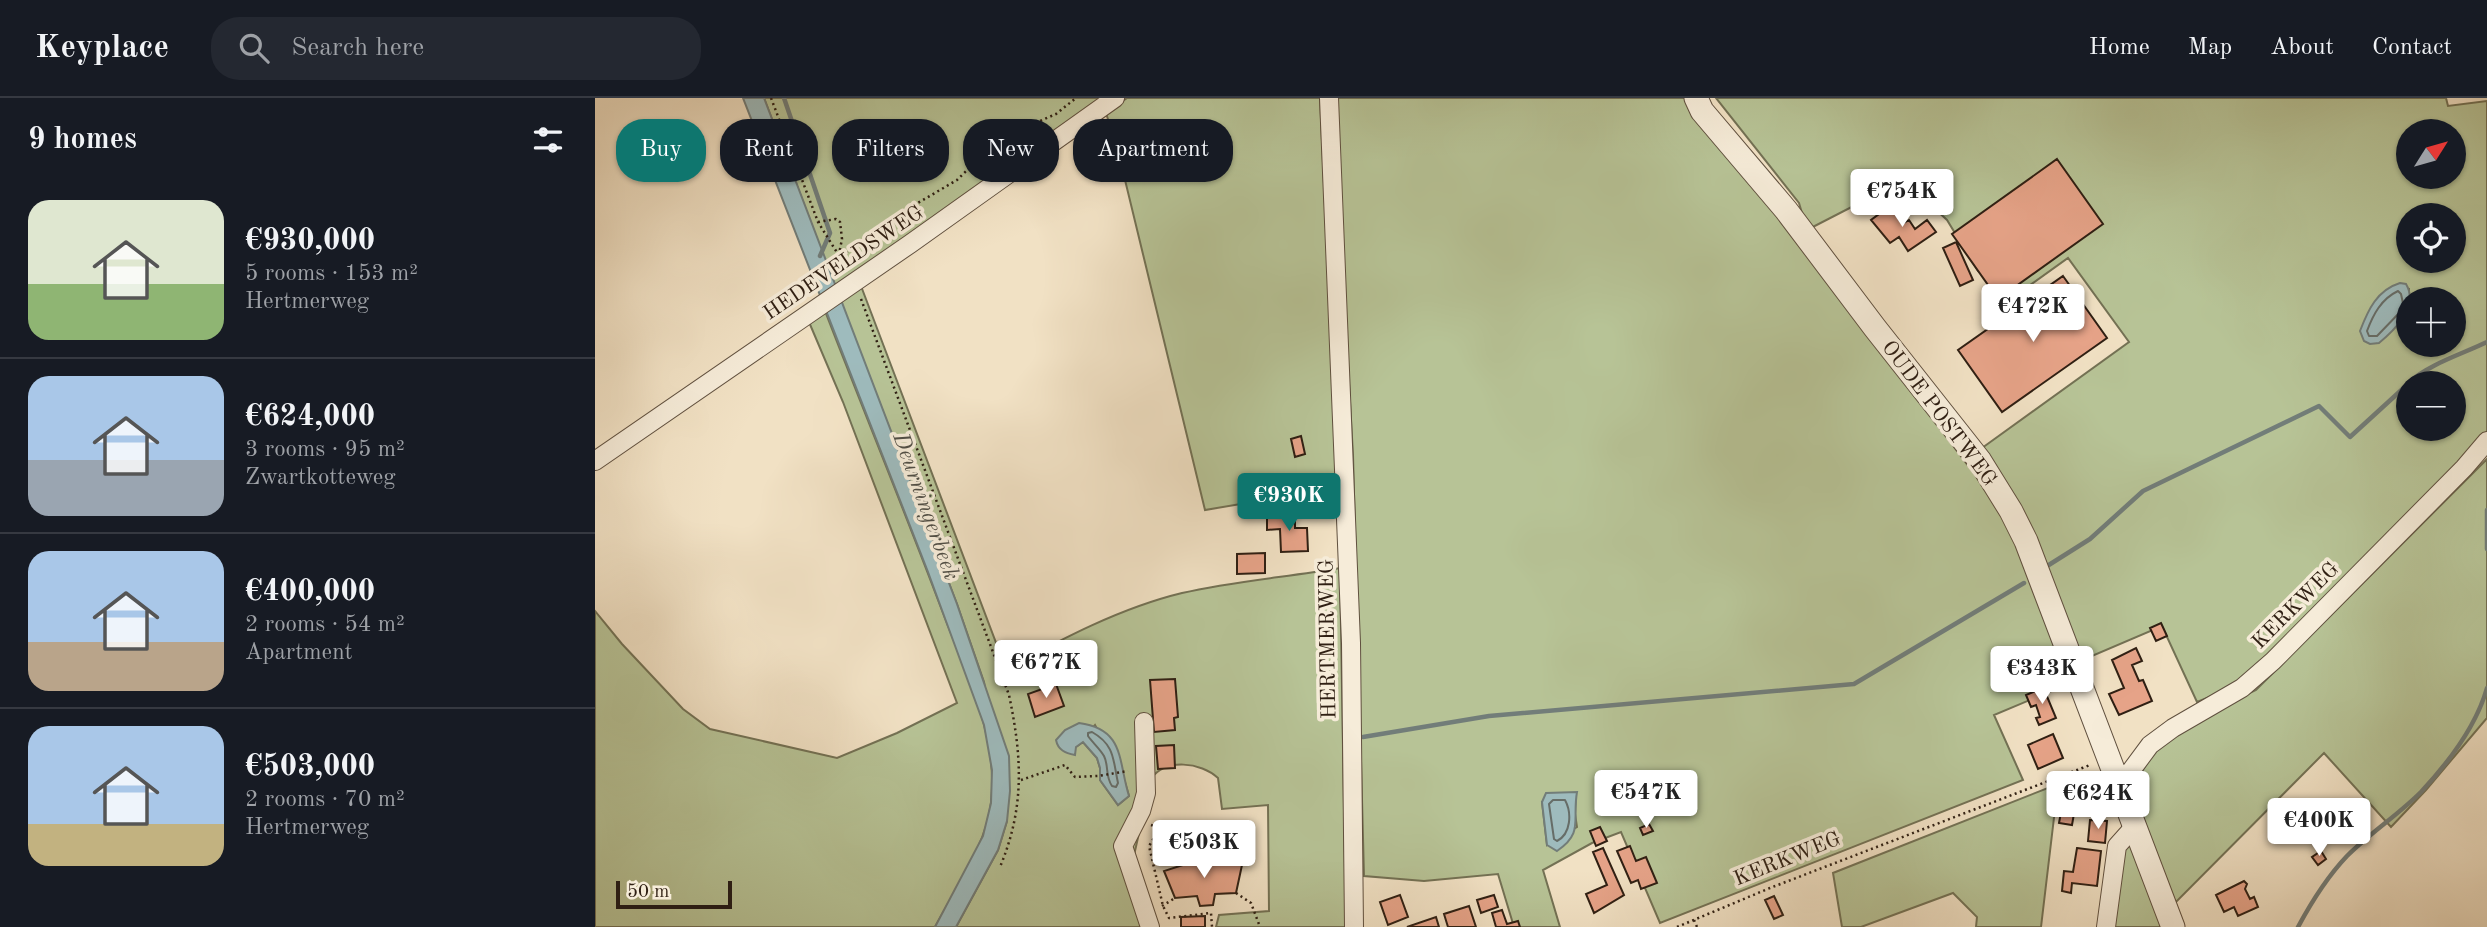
<!DOCTYPE html>
<html lang="en">
<head>
<meta charset="utf-8">
<style>
	body { margin:0; font-family:"Old Standard TT",serif; background:#242831; color:#f1f3f6; height:100vh; display:flex; flex-direction:column; font-size:26px; white-space:nowrap }
	* { box-sizing:border-box; margin:0 }
	p { font-size:23px; color:#9ea1a6 }
	.icon { flex:none; width:38px; height:38px; fill:none; stroke:currentColor; stroke-width:2; stroke-linecap:round; stroke-linejoin:round }
	.map { position:relative; flex:1; overflow:hidden }
	.sheet { display:flex; flex-direction:column; background:#171b24; width:595px }
	.sheet>* { flex:none }
	.guide { position:absolute; left:21px; top:21px; width:665px; height:63px; display:flex; gap:14px }
	.needle { width:46px; rotate:53deg }
	.controls { position:absolute; left:1801px; top:21px; display:grid; gap:14px }
	.controls a { display:grid; place-items:center; width:70px; height:70px; border-radius:50%; background:#171b24; box-shadow:0 2px 5px #0004; font-size:35px }
	.scale { position:absolute; left:21px; bottom:18px; width:116px; box-sizing:border-box; padding-left:7px; border:4px solid #2f1f13; border-top:0; font-size:19px; line-height:24px; white-space:nowrap; color:#2f1f13; -webkit-text-stroke:5px #f6ecd9; paint-order:stroke }
	.price { position:absolute; translate:-50% -60px; padding:0 16px; border-radius:7px; background:#fff; color:#222; font-size:23px; line-height:46px; filter:drop-shadow(0 2px 4px #0008) }
	.price::after { content:''; position:absolute; left:50%; top:42px; width:21px; height:16px; margin-left:-10px; background:inherit; clip-path:polygon(0 0,100% 0,50% 100%) }
	.price.on { background:#0f766e; color:#fff }
	ul { padding:0; list-style:none }
	li { display:flex; align-items:center; gap:21px; height:175px; padding:0 28px }
	li+li { border-top:2px solid #363941 }
	li span { display:grid; place-items:center; flex:none; width:196px; height:140px; border-radius:21px; color:#555 }
	li>.icon { margin-inline-start:auto }
	span .icon { width:84px; height:84px; fill:#fffc; stroke-width:1 }
	li b { font-size:30px }
	h2 { display:flex; justify-content:space-between; align-items:center; height:84px; padding:0 28px; font-size:30px }
	.chip { padding:0 24px; border-radius:28px; background:#171b24; box-shadow:0 2px 5px #0004; font-size:24px; line-height:63px }
	.chip.on { background:#0f766e; color:#fff }
	header { display:flex; align-items:center; gap:42px; box-sizing:border-box; height:98px; padding:0 35px; background:#171b24; border-bottom:2px solid #363941 }
	header strong { font-size:33px }
	nav { display:flex; gap:38px; margin-inline-start:auto; font-size:24px }
	.search { width:490px; height:63px; background:#242831; display:flex; align-items:center; gap:18px; box-sizing:border-box; padding:0 24px; border-radius:28px; color:#9ea1a6; font-size:26px }
	main { display:flex; flex:1; min-height:0 }
	.map>svg:first-child { display:block }
	.green { fill:#b7c396; stroke:#737154; stroke-width:2; fill-rule:evenodd }
	.water { fill:#9ebbbd; stroke:#727d79; stroke-width:2 }
	.lines { fill:none; stroke-linecap:round; stroke-linejoin:round }
	.shore { stroke:#666d68; stroke-width:2 }
	.stream { stroke:#727d79; stroke-width:4.5 }
	.building { fill:#e6a388; stroke:#2f1f13; stroke-width:2 }
	.minor-casing { stroke:#60503f; stroke-width:20 }
	.tertiary-casing { stroke:#60503f; stroke-width:25 }
	.path { stroke:#2f1f13; stroke-width:2.5; stroke-dasharray:2 3.5; stroke-linecap:butt }
	.minor { stroke:#f6ecd9; stroke-width:18 }
	.tertiary { stroke:#f6ecd9; stroke-width:23 }
	.labels { text-anchor:middle; stroke-width:7; stroke-linejoin:round; paint-order:stroke }
	.street-label { font-size:21px; fill:#2f1f13; stroke:#f6ecd9 }
	.water-label { font-size:23px; font-style:italic; fill:#504e46; stroke:#f6ecd9 }
</style>
</head>
<body>
<header>
<strong>Keyplace</strong>
<div class="search"><svg class="icon" aria-label="search" viewBox="0 0 24 24"><circle cx="10" cy="10" r="6"/><path d="M15 15l6 6"/></svg>Search here</div>
<nav><a>Home</a><a>Map</a><a>About</a><a>Contact</a></nav>
</header>
<main>
<section class="sheet">
<h2>9 homes<svg class="icon" aria-label="filters" viewBox="0 0 24 24"><path d="M4 7h16M4 17h16"/><circle cx="9" cy="7" r="2"/><circle cx="15" cy="17" r="2"/></svg></h2>
<ul>
<li><span style="background:linear-gradient(#dfe7d0 60%,#8fb573 0)"><svg class="icon" aria-label="home" viewBox="0 0 24 24"><path d="M3 11l9-7 9 7M6 9v11h12V9"/></svg></span><div><b>€930,000</b><p>5 rooms · 153 m²</p><p>Hertmerweg</p></div></li>
<li><span style="background:linear-gradient(#a9c7e8 60%,#9aa5b1 0)"><svg class="icon" aria-label="home" viewBox="0 0 24 24"><path d="M3 11l9-7 9 7M6 9v11h12V9"/></svg></span><div><b>€624,000</b><p>3 rooms · 95 m²</p><p>Zwartkotteweg</p></div></li>
<li><span style="background:linear-gradient(#a9c7e8 65%,#b9a48a 0)"><svg class="icon" aria-label="home" viewBox="0 0 24 24"><path d="M3 11l9-7 9 7M6 9v11h12V9"/></svg></span><div><b>€400,000</b><p>2 rooms · 54 m²</p><p>Apartment</p></div></li>
<li><span style="background:linear-gradient(#a9c7e8 70%,#c2b280 0)"><svg class="icon" aria-label="home" viewBox="0 0 24 24"><path d="M3 11l9-7 9 7M6 9v11h12V9"/></svg></span><div><b>€503,000</b><p>2 rooms · 70 m²</p><p>Hertmerweg</p></div></li>
</ul>
</section>
<div class="map">
<svg width="1892" height="829" viewBox="0 0 1892 829">
	<rect width="100%" height="100%" fill="#f1e1c4"/>
	<filter id="stains"><feTurbulence type="fractalNoise" baseFrequency=".00286" numOctaves="4"/><feColorMatrix values="0 0 0 0 .2 0 0 0 0 .09 0 0 0 0 .02 0 0 0 .5 -.17"/></filter>
	<radialGradient id="worn" r=".72"><stop offset=".6" stop-color="#630" stop-opacity="0"/><stop offset="1" stop-color="#630" stop-opacity=".3"/></radialGradient>
	<path class="green" d="M169 0H511L240 189Z
		M532 0H725L744 408 725 416H714L705 396 610 412 523 53 511 15Z
		M738 0H1091L1206 145 1398 401 1421 439 1478 584 1399 617 1428 682 1065 825 1026 734 997 745 948 772 965 829H919L903 776 829 783 769 778 758 357ZM981 695 980 716 982 729 952 747 947 704Z
		M1121 0H1851L1853 8 1892 3V336L1647 586 1602 604 1567 528 1483 564 1387 350 1534 244 1473 160 1403 210 1390 176 1383 173 1352 122 1309 82 1212 132 1204 105ZM1813 33H1858V79H1813ZM1813 117H1858V163H1813ZM1814 190V201H1858V247H1813V210L1809 219 1799 230ZM1813 285H1858V331H1813Z
		M266 188 411 571C467 541 525 510 587 495 639 483 693 479 745 470L751 829H621L624 817 674 813 673 707 627 711 623 680C606 664 570 660 556 681L538 762 548 829H361L403 752 412 723 389 584 362 506 245 202ZM500 627 530 684 534 698 523 707 505 682V670L502 660 488 644 481 649Z
		M230 213C269 314 310 414 348 515 370 574 404 639 396 704 392 746 360 791 340 829H0V513L27 546 88 611 115 631 242 660 302 635 362 605 248 304 214 224Z
		M1892 361V620L1831 692 1796 729 1729 655 1575 810 1534 695 1559 653 1577 633 1661 592Z
		M1463 686 1446 829H1381L1382 819 1358 795 1266 829H1247L1238 775Z
		M1534 747 1540 749 1567 829H1515L1530 751Z"/>
	<path class="water" d="M148 0H169L362 506 414 658 415 693 412 723 403 752 361 829H340L388 738 396 705 397 672 389 627 333 474Z
		M1805 185 1811 186C1824 208 1801 231 1784 245L1775 246 1769 243 1765 233C1773 212 1782 192 1805 185Z
		M484 625C530 631 523 663 534 698L523 707 505 682V670L502 660 488 644 481 649 480 657C470 655 463 652 461 642L470 632Z
		M982 694C977 722 989 735 962 753L952 747 947 704 951 695Z"/>
	<g class="lines">
		<path class="shore" d="M1803 193 1806 196 1809 210 1782 238H1774L1772 233C1778 217 1786 201 1803 193Z
			M497 634C520 647 518 662 523 685L521 689 517 688C510 678 514 668 509 658 505 651 498 645 493 638V635Z
			M958 702H970C977 715 976 736 962 743L959 741 954 706Z"/>
		<path class="stream" d="M189 0 235 135 225 158
			M1813 285C1834 266 1867 256 1892 244
			M1892 412V451
			M1449 470 1495 441 1548 393 1724 308 1755 339 1813 286
			M768 639 894 618 1259 586 1429 485
			M1703 829C1717 803 1731 780 1752 758 1775 735 1803 717 1826 694 1854 664 1881 629 1892 590"/>
	</g>
	<path class="building" d="M1462 61 1508 126 1403 201 1357 136Z
		M1295 108 1307 126 1314 122 1320 131 1332 122 1341 134 1313 153 1304 139 1295 145 1276 122Z
		M1361 144 1378 182 1365 188 1348 150Z
		M1468 178 1512 240 1407 314 1363 252Z
		M706 338 710 356 700 359 696 341Z
		M700 417V430H712L713 453 686 454 685 431 672 432V418Z
		M670 455V475L642 476V456Z
		M1566 525 1572 538 1561 543 1555 530Z
		M1541 550 1547 563 1537 567 1544 583 1548 582 1557 603 1524 617 1514 596 1529 590 1517 562Z
		M580 581 583 619 579 620 580 632 559 634 555 582Z
		M461 586 469 608 440 619 433 596Z
		M1445 591 1448 597 1451 596 1461 620 1444 627 1441 620 1445 619 1441 607 1436 609 1431 597Z
		M1458 636 1468 660 1443 671 1433 647Z
		M579 647 580 670 563 671 561 648Z
		M1495 685 1500 687 1507 685 1513 700 1507 703 1505 706 1494 707 1491 700 1481 704 1477 727 1464 725 1468 704H1470L1472 696 1493 689Z
		M1495 722 1512 723 1510 745 1493 743Z
		M1054 726 1058 733 1048 737 1045 730Z
		M1005 729 1012 743 1001 748 995 733Z
		M1035 748 1041 763 1051 759 1062 785 1046 791 1043 782 1036 785 1022 753Z
		M1008 750 1029 797 999 815 991 796 1012 787 998 754Z
		M1482 750 1506 753 1502 788 1477 785 1476 795 1467 793 1469 773 1478 774Z
		M1726 753 1731 761 1723 767 1717 759Z
		M625 763 647 767 641 795 620 796 618 807 605 808 602 798 580 800 569 773 591 766Z
		M1649 783 1652 786 1650 791 1655 801 1659 799 1663 809 1643 818 1639 809 1629 814 1621 797Z
		M805 797 813 819 793 827 785 804Z
		M899 797 903 809 886 815 882 802Z
		M1179 798 1188 817 1179 821 1170 802Z
		M874 808 881 829H853L849 816Z
		M907 812 912 826 923 823 925 829H901L897 815Z
		M610 818V829H586V819Z
		M841 819 844 829H812Z"/>
	<g class="lines">
		<g class="minor-casing">
			<path id="minor" d="M734 0 756 545 759 829
				M0 363 315 146 520 0
				M549 624 551 695 546 713 528 748 555 829
				M1522 680 1535 674 1555 647 1578 630 1647 590 1678 563 1869 370 1892 343
				M1511 829 1522 748 1539 729"/>
		</g>
		<g class="tertiary-casing">
			<path id="tertiary" d="M1101 0 1107 13 1191 112 1280 230 1385 363 1416 413 1431 443 1578 829"/>
		</g>
		<path class="path" d="M176 0 223 124 251 169
			M223 124 241 121 245 124 247 141 244 156
			M242 161 316 109 362 82 404 41 461 16 481 0
			M266 201 414 597C427 659 430 709 405 769
			M426 682 470 667 480 679 503 678 533 673
			M556 727 565 730 554 748 568 808 574 820 616 815 617 829
			M641 795 656 805 665 829
			M567 808 580 800
			M1099 822 1102 829
			M1082 829 1175 790 1495 667"/>
		<use href="#minor" class="minor"/>
		<use href="#tertiary" class="tertiary"/>
	</g>
	<g class="labels">
		<g class="street-label">
			<text transform="translate(248 164) rotate(-34)" y="7">HEDEVELDSWEG</text>
			<text transform="translate(1345 315) rotate(53)" y="7">OUDE POSTWEG</text>
			<text transform="translate(1700 507) rotate(-45)" y="7">KERKWEG</text>
			<text transform="translate(732 541) rotate(-91)" y="7">HERTMERWEG</text>
			<text transform="translate(1192 760) rotate(-22)" y="7">KERKWEG</text>
		</g>
		<g class="water-label">
			<text transform="translate(332 408) rotate(70)" y="8">Deurningerbeek</text>
		</g>
	</g>
	<rect width="100%" height="100%" filter="url(#stains)"/>
	<rect width="100%" height="100%" fill="url(#worn)"/>
</svg>
<div class="controls">
<a><svg class="needle" viewBox="-14 -14 28 28"><path d="M0-13l5 13h-10z" fill="#e53935"/><path d="M0 13l5-13h-10z" fill="#9ea1a6"/></svg></a>
<a><svg class="icon" aria-label="locate" viewBox="0 0 24 24"><circle cx="12" cy="12" r="6"/><path d="M12 2v4M12 18v4M2 12h4M18 12h4"/></svg></a>
<a>+</a>
<a>−</a>
</div>
<div class="scale">50 m</div>
<b class="price" style="left:1307px;top:131px">€754K</b>
<b class="price" style="left:1438px;top:246px">€472K</b>
<b class="price on" style="left:694px;top:435px">€930K</b>
<b class="price" style="left:451px;top:602px">€677K</b>
<b class="price" style="left:1447px;top:608px">€343K</b>
<b class="price" style="left:1051px;top:732px">€547K</b>
<b class="price" style="left:1503px;top:733px">€624K</b>
<b class="price" style="left:1724px;top:760px">€400K</b>
<b class="price" style="left:609px;top:782px">€503K</b>
<div class="guide">
<a class="chip on">Buy</a>
<a class="chip">Rent</a>
<a class="chip">Filters</a>
<a class="chip">New</a>
<a class="chip">Apartment</a>
</div>
</div>
</main>
</body>
</html>
